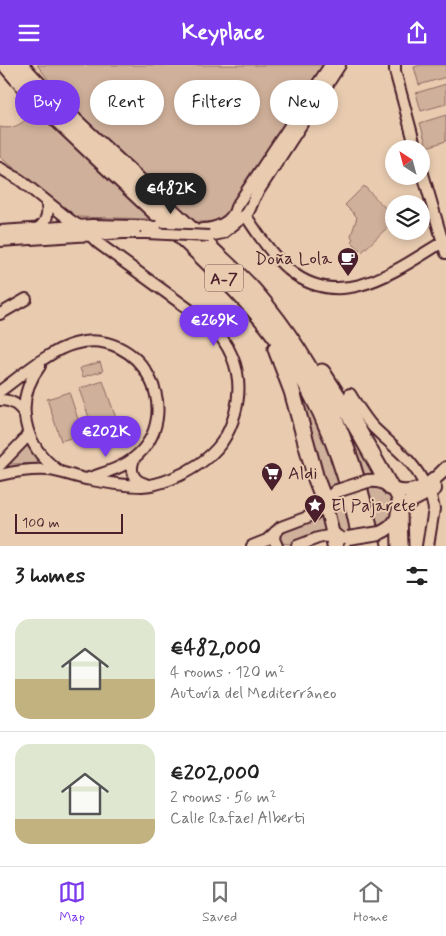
<!DOCTYPE html>
<html lang="en">
<head>
<meta charset="utf-8">
<style>
	body { margin:0; font-family:Mynerve,sans-serif; background:#f2f2f2; color:#222; height:100vh; display:flex; flex-direction:column; font-size:19px; white-space:nowrap }
	* { box-sizing:border-box; margin:0 }
	p { font-size:16px; color:#767676 }
	.icon { flex:none; width:28px; height:28px; fill:none; stroke:currentColor; stroke-width:2; stroke-linecap:round; stroke-linejoin:round }
	.map { position:relative; height:481px; overflow:hidden }
	.sheet { display:flex; flex-direction:column; background:#fff; flex:1 }
	.sheet>* { flex:none }
	.banner { position:absolute; left:15px; top:15px; width:416px; height:45px; display:flex; gap:10px }
	.needle { width:32px; rotate:324deg }
	.fabs { position:absolute; left:385px; top:75px; display:grid; gap:10px }
	.fabs a { display:grid; place-items:center; width:45px; height:45px; border-radius:50%; background:#fff; box-shadow:0 2px 8px #0003; font-size:25px }
	.scale { position:absolute; left:15px; bottom:12px; width:108px; box-sizing:border-box; padding-left:5px; border:2px solid #4a1f2b; border-top:0; font-size:14px; line-height:18px; white-space:nowrap; color:#4a1f2b; -webkit-text-stroke:4px #e9ccb0; paint-order:stroke }
	.price { position:absolute; translate:-50% -42px; padding:0 11px; border-radius:18px; background:#7c3aed; color:#fff; font-size:16px; line-height:32px; filter:drop-shadow(0 1px 2px #0008) }
	.price::after { content:''; position:absolute; left:50%; top:30px; width:15px; height:11px; margin-left:-8px; background:inherit; clip-path:polygon(0 0,100% 0,50% 100%) }
	.price.selected { background:#222; color:#fff }
	ul { padding:0; list-style:none }
	li { display:flex; align-items:center; gap:15px; height:125px; padding:0 15px }
	li+li { border-top:1px solid #e0e0e0 }
	li span { display:grid; place-items:center; flex:none; width:140px; height:100px; border-radius:15px; color:#555 }
	li>.icon { margin-inline-start:auto }
	span .icon { width:60px; height:60px; fill:#fffc; stroke-width:1 }
	li b { font-size:21px }
	h2 { display:flex; justify-content:space-between; align-items:center; height:60px; padding:0 15px; font-size:21px }
	.tag { padding:0 18px; border-radius:22px; background:#fff; box-shadow:0 2px 8px #0003; font-size:18px; line-height:45px }
	.tag.selected { background:#7c3aed; color:#fff }
	header { display:flex; justify-content:space-between; align-items:center; height:65px; padding:0 15px; background:#7c3aed; color:#fff; font-size:22px; font-weight:700 }
	.tabs { display:flex; justify-content:space-around; align-items:center; height:70px; border-top:1px solid #e0e0e0; background:#fff; font-size:14px; color:#767676 }
	.tabs a { display:grid; justify-items:center; gap:2px }
	.tabs .selected { color:#7c3aed }
	.map>svg:first-child { display:block }
	.green { fill:#cfb09a; stroke:#8c6862 }
	.lines { fill:none; stroke-linecap:round; stroke-linejoin:round }
	.minor-casing { stroke:#4a1f2b; stroke-width:14 }
	.major-casing { stroke:#4a1f2b; stroke-width:16 }
	.highway-casing { stroke:#4a1f2b; stroke-width:19 }
	.minor { stroke:#e9ccb0; stroke-width:10 }
	.major { stroke:#e9ccb0; stroke-width:12 }
	.highway { stroke:#e9ccb0; stroke-width:15 }
	.minor-bridge-casing { stroke:#4a1f2b; stroke-width:14; stroke-linecap:butt }
	.major-bridge-casing { stroke:#4a1f2b; stroke-width:16; stroke-linecap:butt }
	.minor-bridge { stroke:#e9ccb0; stroke-width:10 }
	.major-bridge { stroke:#e9ccb0; stroke-width:12 }
	.labels { text-anchor:middle; stroke-width:4; stroke-linejoin:round; paint-order:stroke }
	.shield { fill:#e9ccb0; stroke:#7a5353; stroke-width:1 }
	.shield-label { font-size:16px; font-weight:bold; fill:#4a1f2b }
	.poi-label { font-size:18px; fill:#4a1f2b; stroke:#e9ccb0; text-anchor:start }
</style>
</head>
<body>
<header><svg class="icon" aria-label="menu" viewBox="0 0 24 24"><path d="M4 6h16M4 12h16M4 18h16"/></svg>Keyplace<svg class="icon" aria-label="share" viewBox="0 0 24 24"><path d="M12 15V3M7 8l5-5 5 5M5 13v7h14v-7"/></svg></header>
<div class="map">
<svg width="446" height="481" viewBox="0 0 446 481">
	<rect width="100%" height="100%" fill="#e9ccb0"/>
	<filter id="ink" filterUnits="userSpaceOnUse"><feTurbulence type="fractalNoise" baseFrequency=".02" numOctaves="2"/><feDisplacementMap in="SourceGraphic" scale="10" xChannelSelector="R" yChannelSelector="G"/><feConvolveMatrix kernelMatrix="1 2 1 2 8 2 1 2 1" color-interpolation-filters="sRGB"/></filter>
	<g filter="url(#ink)">
		<path class="green" d="M37 0H323L264 94 229 146 220 154 211 157H193L66 37Z
			M421 0H446V12L419 20 414 2Z
			M446 19V39L421 46 416 28Z
			M37 46 152 154 77 152 0 92V62C16 66 25 55 37 46Z
			M446 50V76L427 82 420 58Z
			M364 121 394 152V156L362 187 351 176 353 174 351 171 357 152 345 140Z
			M100 297 103 306 83 312 80 303Z
			M103 316 116 353 92 361 79 324Z
			M69 327 83 369 61 376 47 334Z
			M301 331H303L307 335 326 377 341 420 326 428 300 332Z
			M340 347 379 410 365 412Z
			M27 378 43 398 10 399Z
			M376 420C397 430 394 436 391 456L377 463 367 421Z
			M343 428 352 469 342 468 338 465 331 439Z
			M319 452H323L326 463 325 465 289 479 281 478 280 470 283 465Z"/>
		<g class="lines">
			<g class="minor-casing">
				<path id="minor" d="M395 0V6L416 84
					M421 102 446 188
					M0 103 20 115 70 155 85 165 98 178 212 261C235 286 244 315 235 348 229 371 218 386 199 399 183 410 161 420 142 421 124 421 103 417 86 414 74 412 61 406 49 405 32 404 17 406 0 410
					M246 151C258 169 272 191 289 205 342 249 399 203 446 175
					M241 152C250 151 251 138 256 130L340 0
					M37 164C48 157 49 147 46 136
					M202 164C216 164 233 157 236 142L330 0
					M0 166 92 160 136 161
					M209 171 223 168 243 152
					M0 176 123 168H146
					M0 249 26 234
					M40 301C13 336 23 381 59 406
					M0 326C21 311 50 285 74 279 141 260 188 349 134 393 122 403 104 408 89 413
					M350 329C357 340 364 352 373 362 392 381 414 395 425 421
					M0 335C12 335 19 340 25 350
					M134 394C129 406 133 416 146 419
					M0 400 24 375 28 368
					M275 467 274 474 277 481
					M252 481 267 475 281 462 313 450 326 441
					M297 481 318 473 333 470
					M428 481 434 444 430 427"/>
			</g>
			<g class="major-casing">
				<path id="major" d="M368 416C402 412 412 455 380 468
					M393 424C413 432 432 418 446 403
					M337 426 331 431 326 441 333 470 340 473
					M399 446 408 438 435 424"/>
			</g>
			<g class="highway-casing">
				<path id="highway" d="M6 0 30 28C75 72 121 115 167 158 206 196 247 232 279 276 322 336 350 408 361 481
					M20 0C77 63 143 117 203 176 220 193 239 209 255 227 320 303 354 383 373 481
					M276 284 292 326 316 414 326 440
					M322 307 348 347 390 422
					M399 448 400 481
					M333 470 335 481"/>
			</g>
			<use href="#minor" class="minor"/>
			<use href="#major" class="major"/>
			<use href="#highway" class="highway"/>
			<g class="minor-bridge-casing">
				<path id="minor-bridge" d="M140 161 156 162
					M146 168 209 171"/>
			</g>
			<g class="major-bridge-casing">
				<path id="major-bridge" d="M337 426 368 416
					M348 473 380 468"/>
			</g>
			<use href="#minor-bridge" class="minor-bridge"/>
			<use href="#major-bridge" class="major-bridge"/>
		</g>
	</g>
	<defs>
		<g id="cafe-pin" transform="scale(1.125)"><path d="M0 17L-7.5 6A9.5 9.5 0 1 1 7.5 6Z" fill="#4a1f2b" stroke="#e9ccb0"/><path d="M-5.5-4.5H6V0H3Q3 3.5 0 3.5H-2.5Q-5.5 3.5-5.5 0ZM3-3.2v2h1.7v-2ZM-6 4.5H4V6H-6Z" fill="#fff"/></g>
		<g id="supermarket-pin" transform="scale(1.125)"><path d="M0 17L-7.5 6A9.5 9.5 0 1 1 7.5 6Z" fill="#4a1f2b" stroke="#e9ccb0"/><path d="M-6-5.5h2.5l.6 2H6L4.5 2H-2.5L-4.4-4H-6ZM-1.5 3.2a1.3 1.3 0 1 0 .1 0ZM3 3.2a1.3 1.3 0 1 0 .1 0Z" fill="#fff"/></g>
		<g id="sight-pin" transform="scale(1.125)"><path d="M0 17L-7.5 6A9.5 9.5 0 1 1 7.5 6Z" fill="#4a1f2b" stroke="#e9ccb0"/><path d="M0-6L1.8-2.2L6-1.7L2.9 1.2L3.7 5.4L0 3.3L-3.7 5.4L-2.9 1.2L-6-1.7L-1.8-2.2Z" fill="#fff"/></g>
	</defs>
	<g fill-rule="evenodd">
		<use href="#cafe-pin" x="348" y="193"/>
		<use href="#supermarket-pin" x="272" y="408"/>
		<use href="#sight-pin" x="315" y="440"/>
	</g>
	<g class="labels">
		<rect class="shield" x="205" y="199.5" width="38" height="27" rx="4"/>
		<g class="shield-label">
			<text x="224" y="219">A-7</text>
		</g>
		<g class="poi-label">
			<text x="332" y="199" text-anchor="end">Doña Lola</text>
			<text x="288" y="414">Aldi</text>
			<text x="331" y="446">El Pajarete</text>
		</g>
	</g>
</svg>
<div class="fabs">
<a><svg class="needle" viewBox="-14 -14 28 28"><path d="M0-13l5 13h-10z" fill="#e53935"/><path d="M0 13l5-13h-10z" fill="#767676"/></svg></a>
<a><svg class="icon" aria-label="layers" viewBox="0 0 24 24"><path d="M12 4l9 5-9 5-9-5zM3 14l9 5 9-5"/></svg></a>
</div>
<div class="scale">100 m</div>
<b class="price selected" style="left:171px;top:150px">€482K</b>
<b class="price" style="left:214px;top:282px">€269K</b>
<b class="price" style="left:106px;top:393px">€202K</b>
<div class="banner">
<a class="tag selected">Buy</a>
<a class="tag">Rent</a>
<a class="tag">Filters</a>
<a class="tag">New</a>
</div>
</div>
<section class="sheet">
<h2>3 homes<svg class="icon" aria-label="filters" viewBox="0 0 24 24"><path d="M4 7h16M4 17h16"/><circle cx="9" cy="7" r="2"/><circle cx="15" cy="17" r="2"/></svg></h2>
<ul>
<li><span style="background:linear-gradient(#dfe7d0 60%,#c2b280 0)"><svg class="icon" aria-label="home" viewBox="0 0 24 24"><path d="M3 11l9-7 9 7M6 9v11h12V9"/></svg></span><div><b>€482,000</b><p>4 rooms · 120 m²</p><p>Autovía del Mediterráneo</p></div></li>
<li><span style="background:linear-gradient(#dfe7d0 75%,#c2b280 0)"><svg class="icon" aria-label="home" viewBox="0 0 24 24"><path d="M3 11l9-7 9 7M6 9v11h12V9"/></svg></span><div><b>€202,000</b><p>2 rooms · 56 m²</p><p>Calle Rafael Alberti</p></div></li>
</ul>
</section>
<nav class="tabs">
<a class="selected"><svg class="icon" aria-label="map" viewBox="0 0 24 24"><path d="M3 6l6-2 6 2 6-2v14l-6 2-6-2-6 2zM9 4v14M15 6v14"/></svg>Map</a>
<a><svg class="icon" aria-label="saved" viewBox="0 0 24 24"><path d="M7 4h10v16l-5-4-5 4z"/></svg>Saved</a>
<a><svg class="icon" aria-label="home" viewBox="0 0 24 24"><path d="M3 11l9-7 9 7M6 9v11h12V9"/></svg>Home</a>
</nav>
</body>
</html>
